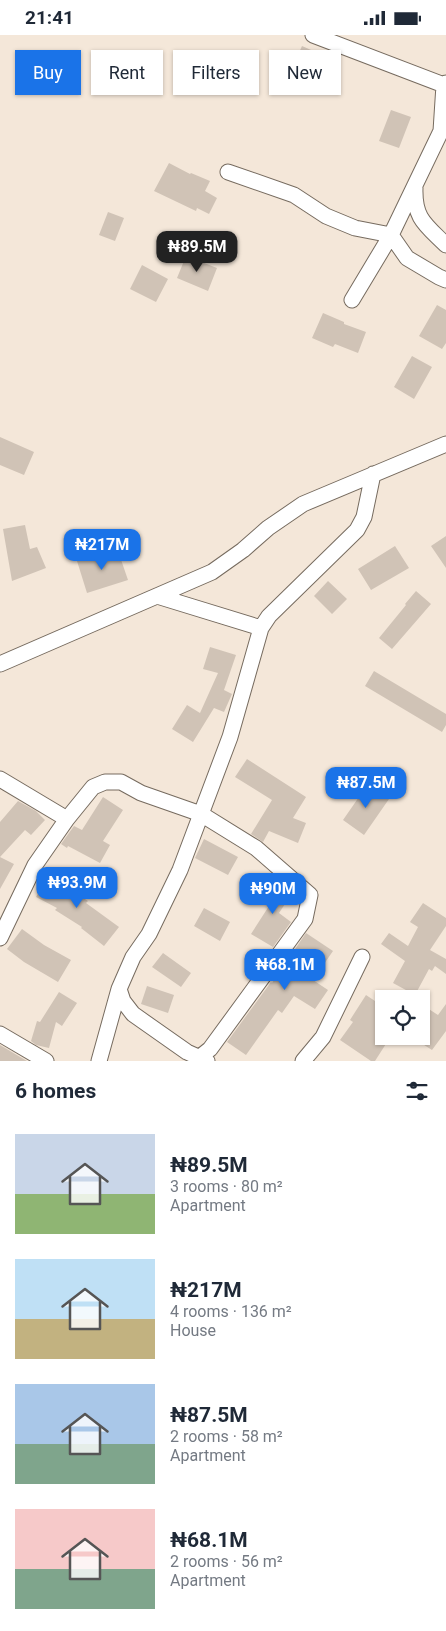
<!DOCTYPE html>
<html lang="en">
<head>
<meta charset="utf-8">
<style>
	body { margin:0; font-family:Roboto,sans-serif; background:#f6f6f7; color:#1f2937; height:100vh; display:flex; flex-direction:column; font-size:19px; white-space:nowrap }
	* { box-sizing:border-box; margin:0 }
	p { font-size:16px; color:#747a83 }
	.icon { flex:none; width:28px; height:28px; fill:none; stroke:currentColor; stroke-width:2; stroke-linecap:round; stroke-linejoin:round }
	.map { position:relative; height:1026px; overflow:hidden }
	.drawer { display:flex; flex-direction:column; background:#fff; flex:1 }
	.drawer>* { flex:none }
	.guide { position:absolute; left:15px; top:15px; width:416px; height:45px; display:flex; gap:10px }
	.buttons { position:absolute; left:375px; top:955px; display:grid; gap:10px }
	.buttons a { display:grid; place-items:center; width:55px; height:55px; border-radius:0px; background:#fff; box-shadow:0 1px 4px #0004; font-size:25px }
	.price { position:absolute; translate:-50% -42px; padding:0 11px; border-radius:10px; background:#1a73e8; color:#fff; font-size:16px; line-height:32px; filter:drop-shadow(0 1px 2px #0008) }
	.price::after { content:''; position:absolute; left:50%; top:30px; width:15px; height:11px; margin-left:-8px; background:inherit; clip-path:polygon(0 0,100% 0,50% 100%) }
	.price.selected { background:#222; color:#fff }
	ul { padding:0; list-style:none }
	li { display:flex; align-items:center; gap:15px; height:125px; padding:0 15px }
	li span { display:grid; place-items:center; flex:none; width:140px; height:100px; border-radius:0px; color:#555 }
	li>.icon { margin-inline-start:auto }
	span .icon { width:60px; height:60px; fill:#fffc; stroke-width:1 }
	li b { font-size:21px }
	h2 { display:flex; justify-content:space-between; align-items:center; height:60px; padding:0 15px; font-size:21px }
	.chip { padding:0 18px; border-radius:0px; background:#fff; box-shadow:0 1px 4px #0004; font-size:18px; line-height:45px }
	.chip.selected { background:#1a73e8; color:#fff }
	.status { display:flex; justify-content:space-between; align-items:center; height:35px; padding:0 25px; background:#fff; direction:ltr }
	.status svg { height:14px; fill:currentColor }
	.map>svg:first-child { display:block }
	.building { fill:#d0c3b6 }
	.lines { fill:none; stroke-linecap:round; stroke-linejoin:round }
	.minor-casing { stroke:#766b5f; stroke-width:17 }
	.minor { stroke:#fff; stroke-width:15 }
</style>
</head>
<body>
<div class="status"><b>21:41</b><svg viewBox="0 0 49 12"><path d="M0 12V9h3v3zM5 12V6h3v6zM10 12V3h3v9zM15 12V0h3v12zM26 1h20v11H26zM47 4h2v5h-2z"/></svg></div>
<div class="map">
<svg width="446" height="1026" viewBox="0 0 446 1026">
	<rect width="100%" height="100%" fill="#f4e7d9"/>
	<path class="building" d="M302 11 327 22 317 44 292 33Z
		M391 75 411 82 399 113 379 106Z
		M169 128 190 139 191 138 210 146 205 156 217 163 209 179 197 173 196 176 154 156Z
		M108 177 124 183 115 206 99 200Z
		M186 221 217 233 208 256 177 243Z
		M142 230 168 244 156 267 130 254Z
		M437 270 446 275V308L442 314 419 301Z
		M323 278 344 287V289L366 297 358 318 335 309 333 312 312 303Z
		M412 321 432 332 414 364 394 352Z
		M0 402 34 417 24 440 0 430Z
		M25 490 30 514 37 512 46 533 12 546 3 494Z
		M446 501V533L431 511Z
		M395 511 409 533 371 555 358 534Z
		M117 513 128 545 87 558 77 526Z
		M328 546 347 564 332 579 314 561Z
		M416 556 431 569 392 614 379 603 406 570 405 569Z
		M210 612 236 620 224 655 232 659 224 677 214 673 193 707 172 694 187 670 200 678 218 638 203 634Z
		M374 636 446 679V690L442 697 365 651Z
		M247 724 306 762 293 783 306 788 298 808 269 796 263 807 251 799 272 765 235 742Z
		M368 749 389 764 364 800 343 785Z
		M103 762 123 775 103 806 110 810 100 828 68 811 67 813 61 809 74 791 82 795Z
		M18 766 36 776 45 785 31 800 25 795 0 822 14 829 0 854V787Z
		M204 804 238 822 228 840 195 823Z
		M49 838 68 849 66 852 88 866 86 868 119 892 104 911 81 893 82 892 55 875 57 873 36 862Z
		M276 844 293 857 279 878 291 887 273 912 251 899 269 871 261 866Z
		M423 868 446 883V891L430 915 446 924V939L435 931 432 936 429 934 415 960 393 948 405 926 381 909 389 898 408 911 418 892 410 887Z
		M204 873 230 887 220 906 194 891Z
		M22 894 44 910 71 925 58 947 24 927 7 914Z
		M306 898 333 916 313 945 328 955 315 974 294 961 282 978 278 975 246 1020 227 1007 271 947 272 948Z
		M163 918 191 938 181 952 152 932Z
		M147 951 174 960 168 978 141 969Z
		M59 957 77 968 62 991 56 987 49 1013 36 1010 31 1006 37 986 40 987Z
		M366 960 384 972V1001H391L375 1026H371L340 1005 353 987 350 985Z
		M421 969 438 980 446 969V996L432 1015 421 1008Z
		M0 1010 27 1026H0Z"/>
	<g class="lines">
		<g class="minor-casing">
			<path id="minor" d="M313 0 444 50
				M446 48 444 50 441 96 391 200 407 223 439 242 446 245
				M228 137 294 160 326 181 355 193 391 200 352 265
				M415 153C414 184 426 190 446 210
				M157 561 261 593
				M0 629 212 537 243 515 268 493 303 469 446 409
				M0 744 67 784
				M0 903 35 830 67 784 93 752 105 747H121L141 758 201 779 256 813 310 860 305 884 210 1014 200 1022
				M0 999 46 1026
				M99 1026 119 954
				M207 1026 187 1017 133 979 123 966 119 954 133 922 149 899 180 835 230 702 261 593 269 581 357 495 364 482 373 439
				M303 1026 323 1002 362 922"/>
		</g>
		<use href="#minor" class="minor"/>
	</g>
</svg>
<div class="buttons">
<a><svg class="icon" aria-label="locate" viewBox="0 0 24 24"><circle cx="12" cy="12" r="6"/><path d="M12 2v4M12 18v4M2 12h4M18 12h4"/></svg></a>
</div>
<b class="price selected" style="left:197px;top:238px">₦89.5M</b>
<b class="price" style="left:102px;top:536px">₦217M</b>
<b class="price" style="left:366px;top:774px">₦87.5M</b>
<b class="price" style="left:77px;top:874px">₦93.9M</b>
<b class="price" style="left:273px;top:880px">₦90M</b>
<b class="price" style="left:285px;top:956px">₦68.1M</b>
<div class="guide">
<a class="chip selected">Buy</a>
<a class="chip">Rent</a>
<a class="chip">Filters</a>
<a class="chip">New</a>
</div>
</div>
<section class="drawer">
<h2>6 homes<svg class="icon" aria-label="filters" viewBox="0 0 24 24"><path d="M4 7h16M4 17h16"/><circle cx="9" cy="7" r="2"/><circle cx="15" cy="17" r="2"/></svg></h2>
<ul>
<li><span style="background:linear-gradient(#c9d6e8 60%,#8fb573 0)"><svg class="icon" aria-label="home" viewBox="0 0 24 24"><path d="M3 11l9-7 9 7M6 9v11h12V9"/></svg></span><div><b>₦89.5M</b><p>3 rooms · 80 m²</p><p>Apartment</p></div></li>
<li><span style="background:linear-gradient(#bfe0f5 60%,#c2b280 0)"><svg class="icon" aria-label="home" viewBox="0 0 24 24"><path d="M3 11l9-7 9 7M6 9v11h12V9"/></svg></span><div><b>₦217M</b><p>4 rooms · 136 m²</p><p>House</p></div></li>
<li><span style="background:linear-gradient(#a9c7e8 60%,#7fa58c 0)"><svg class="icon" aria-label="home" viewBox="0 0 24 24"><path d="M3 11l9-7 9 7M6 9v11h12V9"/></svg></span><div><b>₦87.5M</b><p>2 rooms · 58 m²</p><p>Apartment</p></div></li>
<li><span style="background:linear-gradient(#f6c9c9 60%,#7fa58c 0)"><svg class="icon" aria-label="home" viewBox="0 0 24 24"><path d="M3 11l9-7 9 7M6 9v11h12V9"/></svg></span><div><b>₦68.1M</b><p>2 rooms · 56 m²</p><p>Apartment</p></div></li>
</ul>
</section>
</body>
</html>
